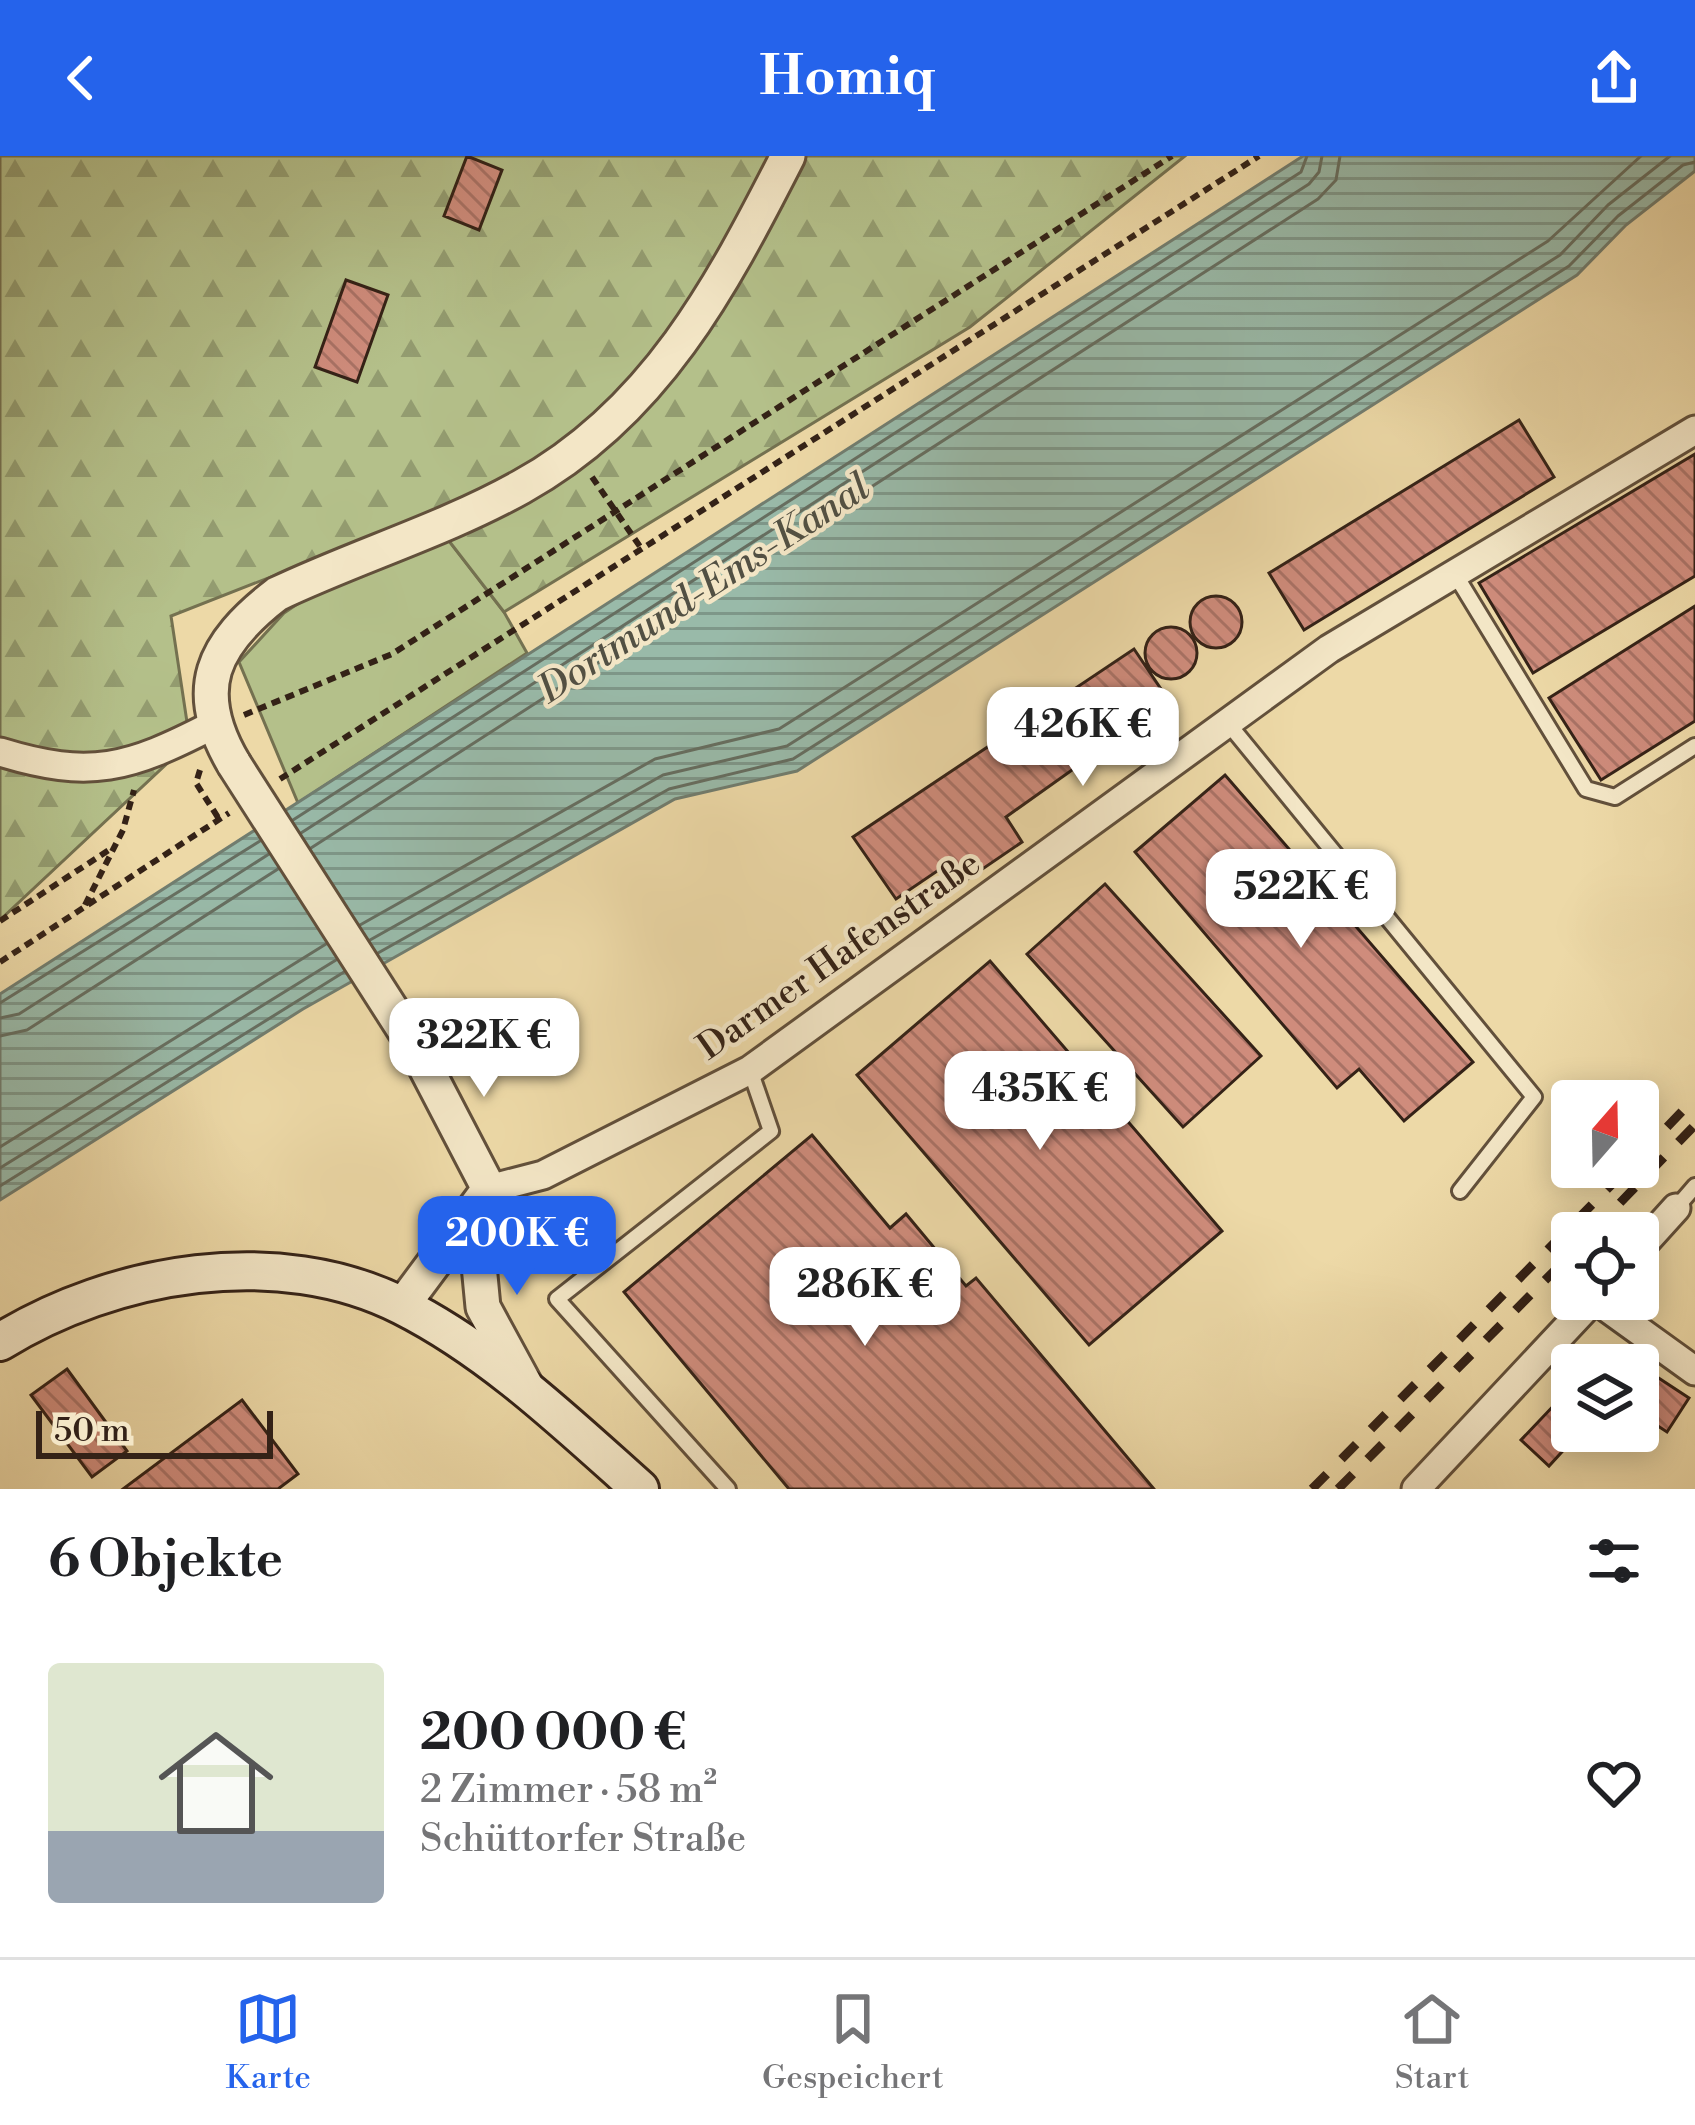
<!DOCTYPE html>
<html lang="de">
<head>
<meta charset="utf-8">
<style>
	body { margin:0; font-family:"Libre Bodoni",serif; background:#f2f2f2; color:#202124; height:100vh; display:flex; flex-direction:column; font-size:45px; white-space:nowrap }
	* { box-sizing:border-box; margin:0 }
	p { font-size:39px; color:#757577 }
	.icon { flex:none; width:66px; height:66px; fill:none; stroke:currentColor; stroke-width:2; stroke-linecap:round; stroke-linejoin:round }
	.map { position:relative; height:1333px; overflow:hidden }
	.panel { display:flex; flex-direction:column; background:#fff; flex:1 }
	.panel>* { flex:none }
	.needle { width:78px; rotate:20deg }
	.tools { position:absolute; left:1551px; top:924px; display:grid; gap:24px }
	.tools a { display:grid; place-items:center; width:108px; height:108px; border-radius:12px; background:#fff; box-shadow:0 6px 30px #0003; font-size:60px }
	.scale { position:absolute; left:36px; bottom:30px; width:237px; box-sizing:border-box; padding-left:12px; border:6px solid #342217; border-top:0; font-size:33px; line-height:42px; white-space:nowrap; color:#342217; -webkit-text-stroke:9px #f3e6c6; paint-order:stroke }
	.price { position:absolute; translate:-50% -102px; padding:0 27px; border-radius:24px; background:#fff; color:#222; font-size:39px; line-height:78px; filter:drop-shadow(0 3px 6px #0008) }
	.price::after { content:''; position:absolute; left:50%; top:72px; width:36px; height:27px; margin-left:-18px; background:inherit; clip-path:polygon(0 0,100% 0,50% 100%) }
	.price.active { background:#2563eb; color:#fff }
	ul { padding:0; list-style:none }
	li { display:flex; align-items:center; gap:36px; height:300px; padding:0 48px }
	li+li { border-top:3px solid #e0e0e0 }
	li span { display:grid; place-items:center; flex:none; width:336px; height:240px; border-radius:12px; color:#555 }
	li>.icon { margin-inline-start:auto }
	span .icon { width:144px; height:144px; fill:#fffc; stroke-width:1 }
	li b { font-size:51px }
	h2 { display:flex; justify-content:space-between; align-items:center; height:144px; padding:0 48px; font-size:51px }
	header { display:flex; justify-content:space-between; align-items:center; height:156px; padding:0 48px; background:#2563eb; color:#fff; font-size:54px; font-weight:800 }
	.tabs { display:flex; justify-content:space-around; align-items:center; height:168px; border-top:3px solid #e0e0e0; background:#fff; font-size:33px; color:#757577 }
	.tabs a { display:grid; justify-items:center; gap:6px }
	.tabs .active { color:#2563eb }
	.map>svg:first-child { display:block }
	.green { fill:#b4c08a; stroke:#747150; stroke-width:3 }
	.forest { fill:url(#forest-firs); stroke:#747150; stroke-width:3 }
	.water { fill:url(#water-rules); stroke:#717d6f; stroke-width:3 }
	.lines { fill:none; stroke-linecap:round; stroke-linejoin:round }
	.shore { stroke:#666e60; stroke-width:3 }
	.building { fill:url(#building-back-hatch); stroke:#342217; stroke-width:3 }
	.service-casing { stroke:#62503b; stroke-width:20 }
	.minor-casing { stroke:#62503b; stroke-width:33 }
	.tertiary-casing { stroke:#62503b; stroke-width:39 }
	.secondary-casing { stroke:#342217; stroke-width:42 }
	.path { stroke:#342217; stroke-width:6; stroke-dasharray:9 6; stroke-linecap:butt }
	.service { stroke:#f3e6c6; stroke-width:14 }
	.minor { stroke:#f3e6c6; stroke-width:27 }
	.tertiary { stroke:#f3e6c6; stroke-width:33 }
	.secondary { stroke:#f3e6c6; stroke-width:36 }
	.rail { stroke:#342217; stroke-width:9; stroke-dasharray:21 21; stroke-linecap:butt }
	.tertiary-bridge-casing { stroke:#62503b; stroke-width:39; stroke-linecap:butt }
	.tertiary-bridge { stroke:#f3e6c6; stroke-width:33 }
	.labels { text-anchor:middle; stroke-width:9; stroke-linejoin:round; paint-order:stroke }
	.street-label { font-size:36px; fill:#342217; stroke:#f3e6c6 }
	.water-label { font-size:39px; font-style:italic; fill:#525043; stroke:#f3e6c6 }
</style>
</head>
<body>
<header><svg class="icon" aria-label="back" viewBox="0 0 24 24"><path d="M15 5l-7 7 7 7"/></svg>Homiq<svg class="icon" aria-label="share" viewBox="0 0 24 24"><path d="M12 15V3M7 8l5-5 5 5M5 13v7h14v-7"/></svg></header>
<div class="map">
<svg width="1695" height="1333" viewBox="0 0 1695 1333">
	<defs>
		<pattern id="forest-firs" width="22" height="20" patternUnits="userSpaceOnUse" patternTransform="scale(3)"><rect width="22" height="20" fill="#b4c08a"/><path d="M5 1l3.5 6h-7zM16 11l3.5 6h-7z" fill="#939c70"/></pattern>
		<pattern id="water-rules" width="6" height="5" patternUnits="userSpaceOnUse" patternTransform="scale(3)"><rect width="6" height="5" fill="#99baa9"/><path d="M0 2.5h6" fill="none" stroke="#7e9789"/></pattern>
		<pattern id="building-back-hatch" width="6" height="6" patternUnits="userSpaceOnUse" patternTransform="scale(3)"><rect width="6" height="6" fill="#cf8c7c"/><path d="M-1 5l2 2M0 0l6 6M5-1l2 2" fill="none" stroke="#a97265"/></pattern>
	</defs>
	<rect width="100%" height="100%" fill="#edd9a7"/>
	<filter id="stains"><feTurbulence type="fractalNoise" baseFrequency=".00167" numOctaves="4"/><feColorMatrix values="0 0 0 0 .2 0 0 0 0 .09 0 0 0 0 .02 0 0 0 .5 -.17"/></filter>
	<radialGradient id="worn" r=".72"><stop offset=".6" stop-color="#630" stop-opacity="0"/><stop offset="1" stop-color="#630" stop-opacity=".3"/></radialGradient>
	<path class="green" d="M429 359 504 456 527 497 298 647 239 506 284 457Z"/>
	<path class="forest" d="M0 0H1185L970 171 504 456 429 359 171 460 190 586 0 764Z"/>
	<path class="water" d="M1303 0H1695V15L1626 69 1577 119 797 615 675 643 303 853 0 1044V838Z"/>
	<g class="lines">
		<path class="shore" d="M293 664 1301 16 1307 0
			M301 677 1309 28 1319 16 1322 0
			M311 692 1318 43 1336 24 1340 0
			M360 769 655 603 779 573 1548 85 1641 0
			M370 784 663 619 787 590 1560 99 1608 49 1670 0
			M378 797 669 633 793 603 1569 110 1618 60 1683 9 1695 6
			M0 847 260 685
			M0 862 19 858 269 698
			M0 880 27 874 278 713
			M0 991 326 788
			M0 1012 336 804
			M0 1030 344 816"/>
	</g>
	<path class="building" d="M467 0 502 14 479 74 444 60Z
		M346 124 388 139 357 226 315 211Z
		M1519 264 1554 321 1304 474 1269 417Z
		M1695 298V420L1533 517 1479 427Z
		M1190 466a26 26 0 1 1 52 0a26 26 0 1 1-52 0Z
		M1695 450V565L1601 624 1549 542Z
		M1145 497a26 26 0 1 1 52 0a26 26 0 1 1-52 0Z
		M1134 493 1169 545 1006 661 1022 686 959 729 946 709 896 743 853 681Z
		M1225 619 1473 906 1404 965 1359 913 1337 932 1135 696Z
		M1105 728 1261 900 1183 971 1027 798Z
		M990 805 1222 1075 1089 1189 857 919Z
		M812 979 890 1072 906 1058 966 1130 976 1122 1154 1333H789L624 1136Z
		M1616 1194 1689 1242 1667 1276 1638 1257V1209H1606Z
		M67 1213 127 1295 92 1321 31 1239Z
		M242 1244 298 1318 278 1333H123Z
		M1558 1245 1572 1258V1275H1581L1549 1310 1521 1284Z"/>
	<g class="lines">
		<g class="service-casing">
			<path id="service" d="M1455 418 1586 633 1615 641 1695 590
				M1227 566 1534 941 1460 1035
				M1676 1052 1695 1030
				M728 1333 557 1143 771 975 750 914"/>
		</g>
		<g class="minor-casing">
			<path id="minor" d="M0 596C91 624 129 612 211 570
				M489 1033 543 1019 750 914 1329 493 1695 274
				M1638 1094 1676 1052
				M1595 1143 1695 1215
				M1416 1333 1594 1143"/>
		</g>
		<g class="tertiary-casing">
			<path id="tertiary" d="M234 608C190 534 212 488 277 438 357 400 444 374 521 331 655 257 721 131 788 0
				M474 1057 483 1151 527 1232
				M402 1150 489 1033 414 889"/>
		</g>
		<g class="secondary-casing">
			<path id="secondary" d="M0 1186C113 1116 278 1087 402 1150 491 1195 566 1267 640 1333"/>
		</g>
		<path class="path" d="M592 321 641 392
			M244 559 392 498 1172 0
			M200 614 196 627 219 663
			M280 623 1259 0
			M85 749 123 674 134 634
			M0 765 112 692
			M0 806 229 657"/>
		<use href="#service" class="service"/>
		<use href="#minor" class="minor"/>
		<use href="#tertiary" class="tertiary"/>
		<use href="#secondary" class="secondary"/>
		<path class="rail" d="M1638 1001 1695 942
			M1591 1077 1695 969
			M1312 1333 1629 1011
			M1338 1333 1572 1097"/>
		<g class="tertiary-bridge-casing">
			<path id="tertiary-bridge" d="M234 608 414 889"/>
		</g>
		<use href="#tertiary-bridge" class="tertiary-bridge"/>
	</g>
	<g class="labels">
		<g class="street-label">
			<text transform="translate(838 798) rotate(-35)" y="13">Darmer Hafenstraße</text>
		</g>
		<g class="water-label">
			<text transform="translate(703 431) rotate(-33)" y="14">Dortmund-Ems-Kanal</text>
		</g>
	</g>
	<rect width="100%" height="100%" filter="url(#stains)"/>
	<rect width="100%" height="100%" fill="url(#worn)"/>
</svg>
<div class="tools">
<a><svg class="needle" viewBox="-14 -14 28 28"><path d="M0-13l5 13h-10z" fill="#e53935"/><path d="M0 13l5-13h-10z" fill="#757577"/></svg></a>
<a><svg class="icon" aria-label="locate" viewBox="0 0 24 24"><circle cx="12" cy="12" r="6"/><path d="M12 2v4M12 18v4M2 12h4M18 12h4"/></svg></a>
<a><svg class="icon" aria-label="layers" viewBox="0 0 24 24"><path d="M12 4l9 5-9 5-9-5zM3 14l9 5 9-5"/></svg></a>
</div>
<div class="scale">50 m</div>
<b class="price" style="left:1083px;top:633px">426K €</b>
<b class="price" style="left:1301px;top:795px">522K €</b>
<b class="price" style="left:484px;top:944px">322K €</b>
<b class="price" style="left:1040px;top:997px">435K €</b>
<b class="price active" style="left:517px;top:1142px">200K €</b>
<b class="price" style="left:865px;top:1193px">286K €</b>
</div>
<section class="panel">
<h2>6 Objekte<svg class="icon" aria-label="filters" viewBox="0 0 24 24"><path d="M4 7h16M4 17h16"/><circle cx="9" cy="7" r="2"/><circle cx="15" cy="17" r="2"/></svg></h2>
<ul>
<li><span style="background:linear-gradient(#dfe7d0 70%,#9aa5b1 0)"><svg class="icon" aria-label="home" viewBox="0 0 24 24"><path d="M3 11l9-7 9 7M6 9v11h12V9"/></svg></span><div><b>200 000 €</b><p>2 Zimmer · 58 m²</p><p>Schüttorfer Straße</p></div><svg class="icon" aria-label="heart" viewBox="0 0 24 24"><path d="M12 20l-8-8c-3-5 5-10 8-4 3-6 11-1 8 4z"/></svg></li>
</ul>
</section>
<nav class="tabs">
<a class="active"><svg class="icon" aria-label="map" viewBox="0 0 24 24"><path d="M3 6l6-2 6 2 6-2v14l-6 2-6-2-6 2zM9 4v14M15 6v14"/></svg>Karte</a>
<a><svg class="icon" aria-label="saved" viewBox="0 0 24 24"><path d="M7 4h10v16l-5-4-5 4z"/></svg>Gespeichert</a>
<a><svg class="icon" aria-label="home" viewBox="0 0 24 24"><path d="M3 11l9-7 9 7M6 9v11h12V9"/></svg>Start</a>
</nav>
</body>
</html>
